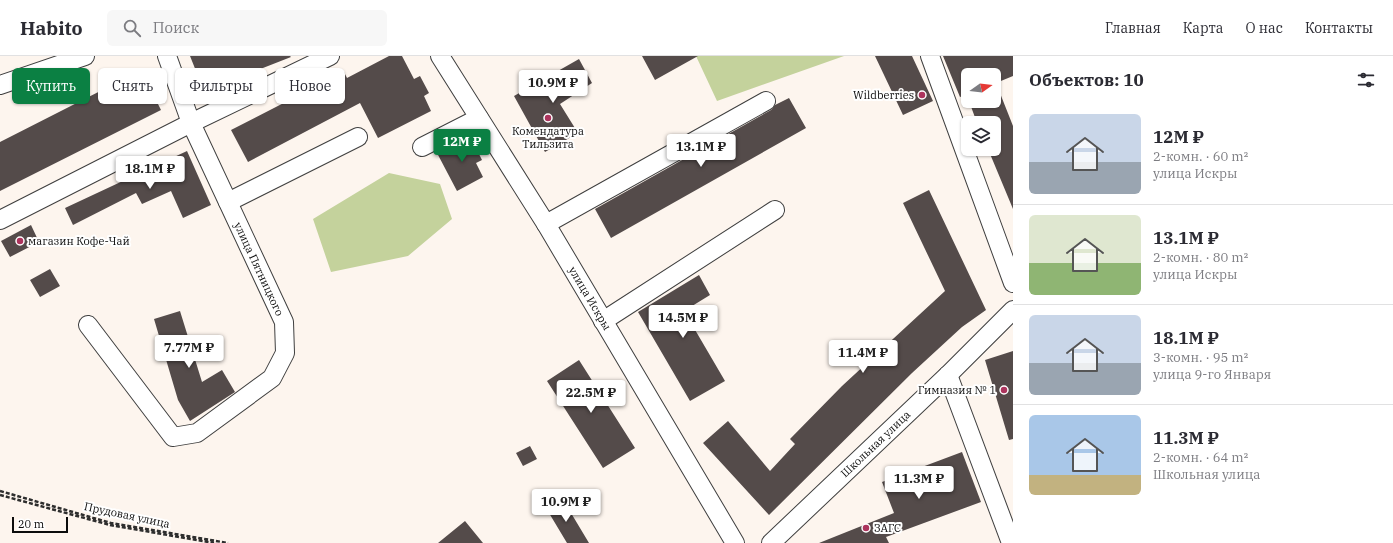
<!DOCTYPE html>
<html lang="ru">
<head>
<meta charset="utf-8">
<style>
	body { margin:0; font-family:"IBM Plex Serif",serif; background:#f7f7f7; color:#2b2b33; height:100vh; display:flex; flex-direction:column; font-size:15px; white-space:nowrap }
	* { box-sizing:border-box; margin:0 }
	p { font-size:13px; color:#7c7c81 }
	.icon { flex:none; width:22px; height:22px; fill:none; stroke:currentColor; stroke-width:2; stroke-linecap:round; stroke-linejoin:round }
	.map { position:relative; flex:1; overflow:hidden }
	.details { display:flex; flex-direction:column; background:#fff; width:380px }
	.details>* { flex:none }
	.top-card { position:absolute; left:12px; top:12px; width:380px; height:36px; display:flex; gap:8px }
	.needle { width:26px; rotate:76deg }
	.controls { position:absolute; left:961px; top:12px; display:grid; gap:8px }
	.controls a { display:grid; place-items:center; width:40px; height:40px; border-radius:6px; background:#fff; box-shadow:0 1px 3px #0004; font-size:20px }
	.scale { position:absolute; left:12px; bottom:10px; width:56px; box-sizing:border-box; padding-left:4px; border:2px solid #0c0c0c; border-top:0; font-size:11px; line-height:14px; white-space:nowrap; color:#0c0c0c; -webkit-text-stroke:3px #fff; paint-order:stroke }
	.price { position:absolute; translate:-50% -34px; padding:0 9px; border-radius:4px; background:#fff; color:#222; font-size:13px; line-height:26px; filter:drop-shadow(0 1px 2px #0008) }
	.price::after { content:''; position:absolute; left:50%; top:24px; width:12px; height:9px; margin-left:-6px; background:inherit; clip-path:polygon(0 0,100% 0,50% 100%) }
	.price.on { background:#0b8043; color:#fff }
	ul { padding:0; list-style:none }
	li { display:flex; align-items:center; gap:12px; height:100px; padding:0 16px }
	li+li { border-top:1px solid #e1e1e2 }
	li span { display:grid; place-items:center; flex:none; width:112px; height:80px; border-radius:6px; color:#555 }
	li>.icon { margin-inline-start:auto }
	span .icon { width:48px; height:48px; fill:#fffc; stroke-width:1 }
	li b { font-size:17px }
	h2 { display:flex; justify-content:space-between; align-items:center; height:48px; padding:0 16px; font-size:17px }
	.pill { padding:0 14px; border-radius:6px; background:#fff; box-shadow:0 1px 3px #0004; font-size:14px; line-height:36px }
	.pill.on { background:#0b8043; color:#fff }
	header { display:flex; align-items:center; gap:24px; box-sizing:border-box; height:56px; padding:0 20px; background:#fff; border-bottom:1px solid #e1e1e2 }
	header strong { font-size:19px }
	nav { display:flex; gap:22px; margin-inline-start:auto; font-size:14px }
	.search { width:280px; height:36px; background:#f7f7f7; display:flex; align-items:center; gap:10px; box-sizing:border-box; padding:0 14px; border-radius:6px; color:#7c7c81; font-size:15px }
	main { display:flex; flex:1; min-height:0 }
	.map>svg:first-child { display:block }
	.forest { fill:#c4d29c }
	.building { fill:#544b4a }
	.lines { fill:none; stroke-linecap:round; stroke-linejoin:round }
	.minor-casing { stroke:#3f3f3f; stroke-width:20 }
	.path { stroke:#2e2e2e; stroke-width:2.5; stroke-dasharray:4 2; stroke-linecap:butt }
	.minor { stroke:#fff; stroke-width:18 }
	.poi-dot { fill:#ac345d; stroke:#fff; stroke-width:1.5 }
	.labels { text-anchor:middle; stroke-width:4; stroke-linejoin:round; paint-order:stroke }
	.poi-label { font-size:11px; fill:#0c0c0c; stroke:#fff; text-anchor:end }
	.street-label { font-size:11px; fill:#0c0c0c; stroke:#fff }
</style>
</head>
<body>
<header>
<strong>Habito</strong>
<div class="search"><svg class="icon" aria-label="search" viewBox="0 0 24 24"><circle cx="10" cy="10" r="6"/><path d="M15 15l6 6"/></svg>Поиск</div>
<nav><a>Главная</a><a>Карта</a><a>О нас</a><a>Контакты</a></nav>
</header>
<main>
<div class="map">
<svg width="1013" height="487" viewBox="0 0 1013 487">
	<rect width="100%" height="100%" fill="#fdf5ee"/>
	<path class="forest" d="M696 0H844L717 45Z
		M389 117 440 128 452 163 408 200 331 216 313 163Z"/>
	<path class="building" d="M190 0H290L291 1 204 35Z
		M389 0H402L414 23 420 20 429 37 424 40 431 55 378 82 360 47 248 106 231 74 344 16 347 22Z
		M642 0H698L655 24Z
		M875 0H912L933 45 903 59Z
		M943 0H1013V20L996 27 1013 70V153L988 93H994V67H977L969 45H994V19H968V43L966 39 960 41Z
		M579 3 592 27 560 48 578 77 545 96 514 40Z
		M118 26 125 38 147 26 161 54 0 135V86Z
		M789 42 806 72 611 182 595 153 771 54 775 49Z
		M470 80 482 104 476 107 483 121 457 135 437 97Z
		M187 95 211 149 183 162 171 135 142 148 136 137 73 169 65 152Z
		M929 134 986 254 962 271 912 317 769 459 703 387 728 365 770 415 795 388 790 383 842 330 945 235 903 147Z
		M31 169 39 186 10 201 1 185Z
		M50 213 60 230 40 241 30 224Z
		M699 219 710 239 684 255 725 325 690 345 638 256Z
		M180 255 202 326 222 314 235 336 190 365 178 344 154 263Z
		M1013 295V383L1009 384 985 304Z
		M579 304 635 392 603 412 547 325Z
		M530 390 537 403 523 410 516 397Z
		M962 396 981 446 886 481 889 487H819L894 457 882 426Z
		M562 442 589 487H567L546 452Z
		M465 465 483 487H438Z"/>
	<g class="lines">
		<g class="minor-casing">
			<g id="minor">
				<path id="s1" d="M440 0 546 168 735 487"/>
				<path d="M930 0 1013 227"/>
				<path d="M0 29 85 0"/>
				<path d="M422 91 479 62"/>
				<path d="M228 146 358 81"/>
				<path d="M0 164 191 67 330 0"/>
				<path d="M546 168 766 45"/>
				<path d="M603 265 775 154"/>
				<path d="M88 269 173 381 197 377 272 322 285 297 284 266 191 67 167 0"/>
				<path d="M948 319 1011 487"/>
				<path id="s2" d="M771 487 948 319 1013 254"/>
			</g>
		</g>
		<path class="path" d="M0 435 111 467 228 487
			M0 439 110 469 214 487"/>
		<use href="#minor" class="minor"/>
	</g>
	<g class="poi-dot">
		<circle cx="922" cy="39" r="4"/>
		<circle cx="548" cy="62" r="4"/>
		<circle cx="20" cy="185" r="4"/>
		<circle cx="1004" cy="334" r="4"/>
		<circle cx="866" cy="472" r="4"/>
	</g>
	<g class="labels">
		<g class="poi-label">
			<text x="914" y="43">Wildberries</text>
			<text x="548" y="79" text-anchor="middle">Комендатура<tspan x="548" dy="13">Тильзита</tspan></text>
			<text x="28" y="189" text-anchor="start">магазин Кофе-Чай</text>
			<text x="996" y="338">Гимназия № 1</text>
			<text x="874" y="476" text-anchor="start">ЗАГС</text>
		</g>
		<g class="street-label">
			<text transform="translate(259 213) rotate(65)" y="4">улица Пятницкого</text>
			<text dy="4" stroke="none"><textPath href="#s1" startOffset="285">улица Искры</textPath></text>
			<text dy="4" stroke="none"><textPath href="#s2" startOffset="144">Школьная улица</textPath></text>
			<text transform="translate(127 459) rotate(12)" y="4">Прудовая улица</text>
		</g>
	</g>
</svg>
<div class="controls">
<a><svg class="needle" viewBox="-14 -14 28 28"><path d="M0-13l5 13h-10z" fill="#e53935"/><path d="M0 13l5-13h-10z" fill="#7c7c81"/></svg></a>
<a><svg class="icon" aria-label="layers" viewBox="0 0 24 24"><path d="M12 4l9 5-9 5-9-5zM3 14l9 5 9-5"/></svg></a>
</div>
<div class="scale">20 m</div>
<b class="price" style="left:553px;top:48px">10.9M ₽</b>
<b class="price on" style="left:462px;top:107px">12M ₽</b>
<b class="price" style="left:701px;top:112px">13.1M ₽</b>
<b class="price" style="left:150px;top:134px">18.1M ₽</b>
<b class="price" style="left:683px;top:283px">14.5M ₽</b>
<b class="price" style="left:189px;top:313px">7.77M ₽</b>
<b class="price" style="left:863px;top:318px">11.4M ₽</b>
<b class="price" style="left:591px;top:358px">22.5M ₽</b>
<b class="price" style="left:919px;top:444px">11.3M ₽</b>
<b class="price" style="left:566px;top:467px">10.9M ₽</b>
<div class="top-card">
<a class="pill on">Купить</a>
<a class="pill">Снять</a>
<a class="pill">Фильтры</a>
<a class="pill">Новое</a>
</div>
</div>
<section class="details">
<h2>Объектов: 10<svg class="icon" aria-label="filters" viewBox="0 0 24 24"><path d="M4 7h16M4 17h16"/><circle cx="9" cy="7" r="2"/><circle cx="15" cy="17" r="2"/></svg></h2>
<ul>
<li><span style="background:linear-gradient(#c9d6e8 60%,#9aa5b1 0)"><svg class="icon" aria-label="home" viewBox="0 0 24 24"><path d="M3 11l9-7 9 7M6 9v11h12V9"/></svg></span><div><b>12M ₽</b><p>2-комн. · 60 m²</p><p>улица Искры</p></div></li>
<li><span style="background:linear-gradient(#dfe7d0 60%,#8fb573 0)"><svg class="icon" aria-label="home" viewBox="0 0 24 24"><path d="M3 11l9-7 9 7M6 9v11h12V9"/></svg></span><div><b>13.1M ₽</b><p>2-комн. · 80 m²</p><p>улица Искры</p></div></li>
<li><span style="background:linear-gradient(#c9d6e8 60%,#9aa5b1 0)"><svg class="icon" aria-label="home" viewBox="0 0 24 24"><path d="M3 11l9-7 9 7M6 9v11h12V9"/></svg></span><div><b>18.1M ₽</b><p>3-комн. · 95 m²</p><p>улица 9-го Января</p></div></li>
<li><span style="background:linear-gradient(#a9c7e8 75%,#c2b280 0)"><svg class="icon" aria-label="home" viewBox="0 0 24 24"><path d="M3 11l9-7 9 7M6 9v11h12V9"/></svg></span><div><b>11.3M ₽</b><p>2-комн. · 64 m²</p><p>Школьная улица</p></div></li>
</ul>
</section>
</main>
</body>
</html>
